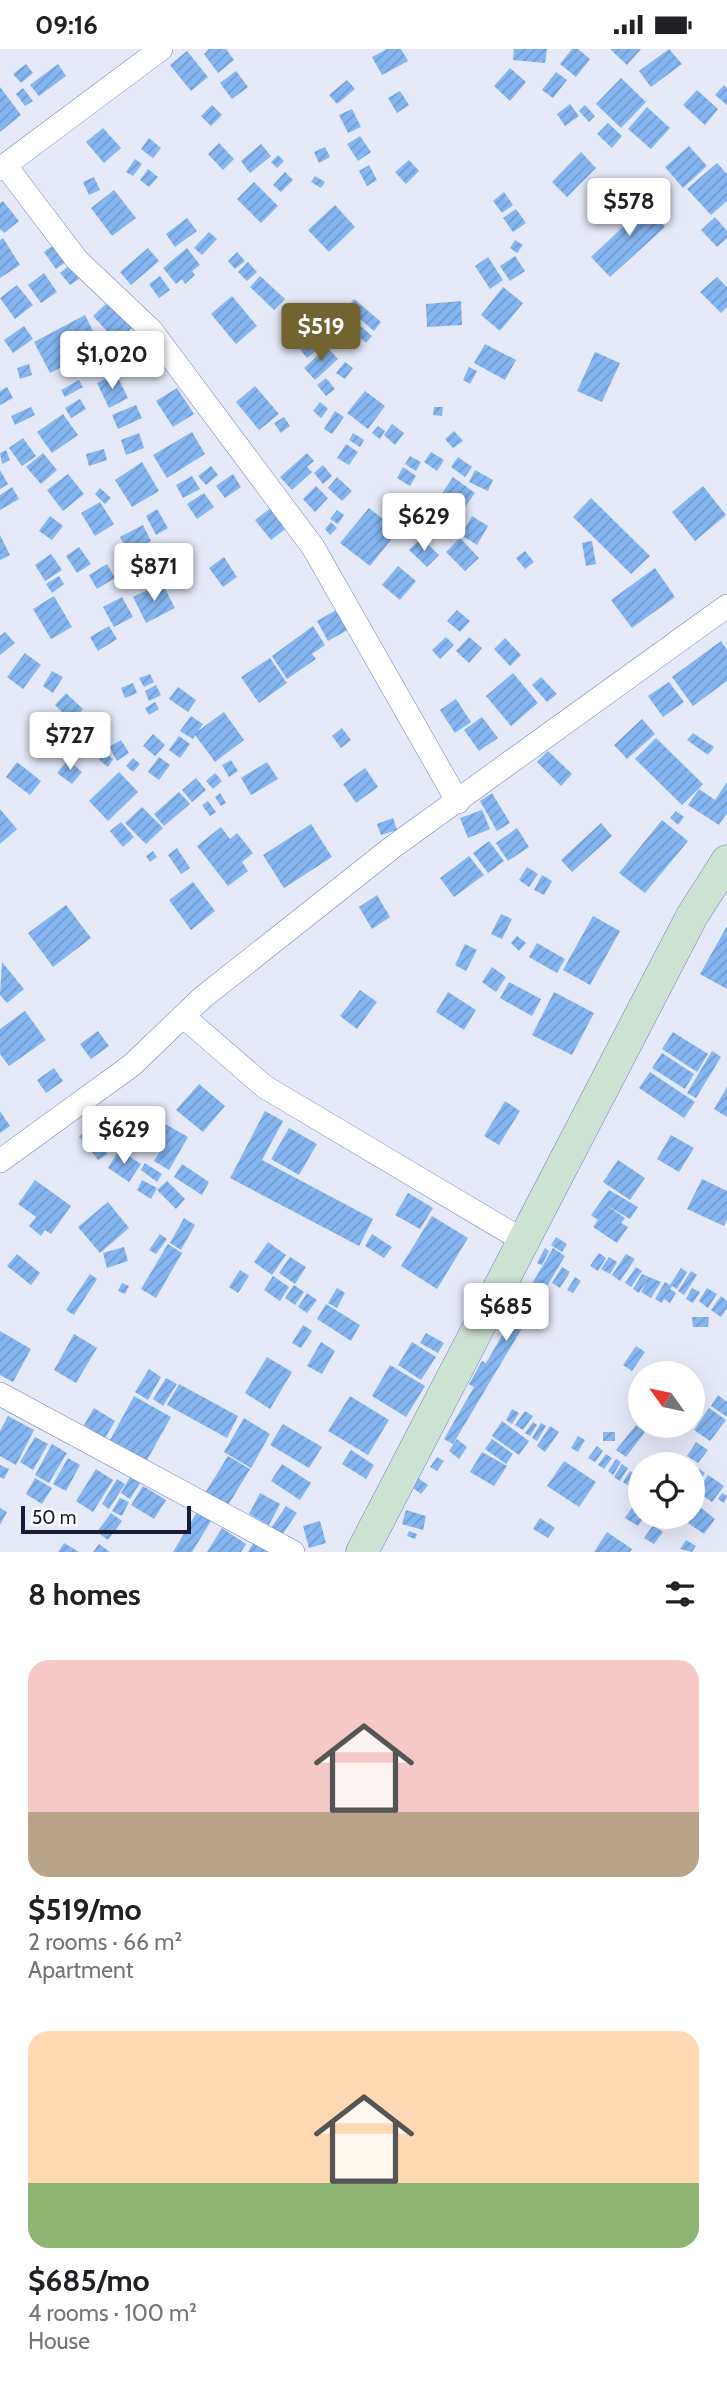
<!DOCTYPE html>
<html lang="en">
<head>
<meta charset="utf-8">
<style>
	body { margin:0; font-family:Cabin,sans-serif; background:#f6f6f6; color:#202124; height:100vh; display:flex; flex-direction:column; font-size:26px; white-space:nowrap }
	* { box-sizing:border-box; margin:0 }
	p { font-size:23px; color:#757577 }
	.icon { flex:none; width:38px; height:38px; fill:none; stroke:currentColor; stroke-width:2; stroke-linecap:round; stroke-linejoin:round }
	.map { position:relative; height:1503px; overflow:hidden }
	.drawer { display:flex; flex-direction:column; background:#fff; flex:1 }
	.drawer>* { flex:none }
	.needle { width:46px; rotate:303deg }
	.buttons { position:absolute; left:628px; top:1312px; display:grid; gap:14px }
	.buttons a { display:grid; place-items:center; width:77px; height:77px; border-radius:50%; background:#fff; box-shadow:0 7px 28px #0002; font-size:35px }
	.scale { position:absolute; left:21px; bottom:18px; width:170px; box-sizing:border-box; padding-left:7px; border:4px solid #161c35; border-top:0; font-size:19px; line-height:24px; white-space:nowrap; color:#161c35; -webkit-text-stroke:5px #fff; paint-order:stroke }
	.price { position:absolute; translate:-50% -60px; padding:0 16px; border-radius:7px; background:#fff; color:#222; font-size:23px; line-height:46px; filter:drop-shadow(0 2px 4px #0008) }
	.price::after { content:''; position:absolute; left:50%; top:42px; width:21px; height:16px; margin-left:-10px; background:inherit; clip-path:polygon(0 0,100% 0,50% 100%) }
	.price.selected { background:#726331; color:#fff }
	ul { padding:0; list-style:none }
	li { display:grid; align-content:center; gap:14px; height:371px; padding:0 28px }
	li span { display:grid; place-items:center; height:217px; border-radius:21px; color:#555 }
	li>.icon { margin-inline-start:auto }
	span .icon { width:126px; height:126px; fill:#fffc; stroke-width:1 }
	li b { font-size:30px }
	h2 { display:flex; justify-content:space-between; align-items:center; height:84px; padding:0 28px; font-size:30px }
	.status { display:flex; justify-content:space-between; align-items:center; height:49px; padding:0 35px; background:#fff; direction:ltr }
	.status svg { height:19px; fill:currentColor }
	.map>svg:first-child { display:block }
	.building { fill:url(#building-hatch) }
	.lines { fill:none; stroke-linecap:round; stroke-linejoin:round }
	.street-casing { stroke:#7482c3; stroke-width:24 }
	.secondary-casing { stroke:#7482c3; stroke-width:33 }
	.street { stroke:#fff; stroke-width:23 }
	.secondary { stroke:#cde4d5; stroke-width:32 }
</style>
</head>
<body>
<div class="status"><b>09:16</b><svg viewBox="0 0 49 12"><path d="M0 12V9h3v3zM5 12V6h3v6zM10 12V3h3v9zM15 12V0h3v12zM26 1h20v11H26zM47 4h2v5h-2z"/></svg></div>
<div class="map">
<svg width="727" height="1503" viewBox="0 0 727 1503">
	<defs>
		<pattern id="building-hatch" width="6" height="6" patternUnits="userSpaceOnUse" patternTransform="scale(1.75)"><rect width="6" height="6" fill="#85b6f1"/><path d="M-1 1l2-2M0 6l6-6M5 7l2-2" fill="none" stroke="#729ccf"/></pattern>
	</defs>
	<rect width="100%" height="100%" fill="#e5e9f8"/>
	<path class="building" d="M209 0H226L234 11 218 24 204 5Z
		M387 0H401L408 12 382 26 372 8Z
		M514 0H547L545 14 513 11Z
		M572 0H578L590 10 576 28 560 15Z
		M610 0H641L627 16Z
		M669 0 682 15 651 38 639 22Z
		M187 2 208 28 191 42 170 16Z
		M26 15 33 24 21 34 13 25Z
		M58 15 66 27 39 47 30 36Z
		M510 19 526 33 510 52 494 37Z
		M236 22 248 38 232 50 220 34Z
		M556 23 567 31 553 49 542 41Z
		M621 29 646 53 621 79 596 55Z
		M347 31 355 40 337 55 329 46Z
		M724 36 727 39V56L715 46Z
		M0 38 21 66 0 83Z
		M23 39 33 52 25 57 16 45Z
		M697 41 718 60 705 76 683 56Z
		M400 42 409 56 397 64 388 49Z
		M570 55 579 67 565 77 557 65Z
		M212 56 222 66 211 77 201 67Z
		M585 56 595 67 589 73 579 62Z
		M647 58 670 79 651 100 628 80Z
		M352 60 361 78 348 84 339 66Z
		M608 74 622 87 612 99 597 85Z
		M103 79 121 99 104 114 86 93Z
		M360 87 371 103 358 112 347 95Z
		M149 89 161 99 153 109 141 100Z
		M219 94 234 110 223 121 208 105Z
		M261 95 271 107 250 124 241 112Z
		M689 97 707 117 683 139 665 118Z
		M325 98 330 108 319 114 314 103Z
		M581 103 596 119 567 148 552 133Z
		M278 106 284 112 277 119 271 113Z
		M135 110 142 115 133 127 126 123Z
		M409 111 419 122 406 135 395 123Z
		M717 114 727 125V152L711 166 687 140Z
		M369 116 377 131 367 137 359 122Z
		M148 120 158 128 149 138 140 131Z
		M285 123 293 131 281 143 273 136Z
		M315 127 325 133 321 139 311 133Z
		M94 128 100 141 89 146 83 133Z
		M254 133 278 157 261 174 237 150Z
		M114 141 136 169 112 187 91 159Z
		M504 143 513 156 502 164 493 152Z
		M640 150 665 178 610 228 591 208 625 176 619 170Z
		M3 152 19 172 4 184 0 180V154Z
		M335 156 355 178 329 203 308 181Z
		M516 160 526 174 513 183 503 169Z
		M715 168 727 182V189L717 198 701 181Z
		M187 169 197 182 175 198 166 185Z
		M209 183 217 190 202 206 194 199Z
		M3 189 20 216 0 229V191Z
		M515 191 523 196 517 204 510 199Z
		M56 194 69 211 56 220 44 203Z
		M148 199 159 212 131 236 120 223Z
		M187 199 200 216 192 222 195 226 185 235 182 230 176 235 163 219Z
		M237 203 245 212 235 220 228 212Z
		M515 207 525 222 510 232 500 217Z
		M488 208 503 231 490 240 475 217Z
		M248 213 257 223 247 232 238 223Z
		M70 216 79 230 70 236 60 224Z
		M44 224 57 243 41 254 28 236Z
		M160 227 170 241 159 249 149 235Z
		M260 227 285 250 274 261 250 238Z
		M717 228 727 238V258L721 264 700 243Z
		M17 236 33 256 15 270 0 249Z
		M503 238 523 254 500 282 481 266Z
		M232 247 257 277 236 295 211 265Z
		M354 250 381 273 374 282 347 259Z
		M109 252 133 278 117 293 93 267Z
		M461 252 462 276 427 278 426 255Z
		M344 262 351 278 340 283 333 267Z
		M85 266 101 298 50 324 34 293Z
		M300 267 324 295 307 309 284 281Z
		M357 274 372 287 366 294 351 281Z
		M24 277 33 290 13 304 4 291Z
		M138 289 149 305 125 321 114 304Z
		M485 295 516 311 505 331 474 314Z
		M327 298 338 310 315 331 304 319Z
		M595 303 620 314 602 353 577 342Z
		M345 313 353 319 345 330 336 324Z
		M29 315 32 326 20 330 17 319Z
		M469 318 477 322 470 335 463 331Z
		M116 325 128 349 109 359 97 334Z
		M326 329 335 340 326 347 317 336Z
		M79 331 83 338 65 348 61 341Z
		M255 337 279 365 259 381 236 353Z
		M7 338 13 349 0 356V342Z
		M177 339 194 365 173 378 156 352Z
		M365 342 385 357 368 380 347 364Z
		M80 350 86 360 71 369 65 359Z
		M320 353 328 360 321 369 313 362Z
		M136 356 142 369 118 380 112 366Z
		M31 358 35 366 15 376 11 367Z
		M434 358H443L442 367 433 366Z
		M335 362 344 368 332 385 324 380Z
		M63 365 78 386 52 404 37 383Z
		M284 368 290 377 281 384 274 374Z
		M392 375 404 384 395 396 384 386Z
		M378 377 385 382 380 390 372 384Z
		M454 382 463 392 453 399 445 390Z
		M192 383 205 405 167 429 153 406Z
		M139 384 144 399 126 406 121 391Z
		M353 384 364 391 360 398 349 391Z
		M23 389 36 407 22 417 9 399Z
		M346 395 358 403 349 416 337 409Z
		M104 400 107 411 89 417 86 405Z
		M6 401 10 411 2 415 0 404Z
		M431 403 444 411 437 422 424 413Z
		M43 404 57 421 41 435 26 418Z
		M307 404 314 412 307 418 312 423 292 441 280 428Z
		M410 407 421 413 416 422 405 415Z
		M458 408 472 418 465 428 451 418Z
		M142 413 159 442 132 458 115 431Z
		M323 416 332 427 323 435 314 424Z
		M211 417 218 426 206 436 198 427Z
		M403 418 416 427 410 437 397 429Z
		M0 421 8 435 0 440Z
		M475 421 493 431 488 442 469 433Z
		M68 425 84 445 63 462 47 441Z
		M233 425 241 438 225 449 216 437Z
		M192 427 200 440 183 449 176 436Z
		M337 428 352 442 342 452 328 439Z
		M453 428 475 444 462 462 441 446Z
		M316 437 328 449 315 463 303 450Z
		M703 437 726 466 695 492 672 463Z
		M12 438 19 450 0 461V446Z
		M100 439 111 449 105 455 95 445Z
		M204 444 214 458 197 470 187 455Z
		M591 449 650 507 631 525 573 468Z
		M439 450 463 470 448 487 425 468Z
		M100 453 114 475 95 487 81 464Z
		M272 458 288 478 271 491 255 471Z
		M369 459 398 482 370 517 340 494Z
		M157 460 168 479 156 486 146 467Z
		M337 461 344 466 338 475 330 470Z
		M50 467 63 477 52 491 39 482Z
		M472 467 488 477 477 496 461 486Z
		M331 473 337 479 330 486 325 480Z
		M143 476 151 492 128 504 120 488Z
		M0 486 10 506 0 511Z
		M421 489 439 506 427 518 409 501Z
		M460 489 479 509 465 522 446 503Z
		M592 492 596 515 586 517 582 494Z
		M172 494 181 512 155 525 146 507Z
		M79 498 91 515 77 524 66 507Z
		M525 502 534 513 525 520 516 509Z
		M51 505 62 521 45 532 35 516Z
		M224 508 237 528 223 538 209 519Z
		M107 515 115 529 97 540 89 526Z
		M398 517 416 532 400 551 382 536Z
		M655 519 675 548 632 579 611 551Z
		M59 527 64 535 52 544 46 535Z
		M162 534 175 559 146 574 133 548Z
		M54 547 72 578 51 590 33 560Z
		M122 548 133 568 114 578 103 558Z
		M340 559 351 579 328 592 317 572Z
		M457 561 470 572 460 583 447 572Z
		M109 577 117 590 98 602 90 588Z
		M313 577 325 596 312 605 316 610 287 630 272 607Z
		M5 583 15 594 0 606V587Z
		M446 588 454 596 440 610 432 601Z
		M469 588 482 599 469 614 456 602Z
		M505 589 521 606 510 617 494 600Z
		M721 592 727 601V632L693 657 672 628Z
		M25 604 41 616 23 640 7 628Z
		M270 609 287 634 259 654 241 628Z
		M52 622 63 628 53 644 43 637Z
		M513 624 538 654 511 677 486 647Z
		M150 625 154 633 144 638 139 629Z
		M541 628 557 645 547 653 532 636Z
		M669 633 684 653 663 668 648 647Z
		M133 634 137 644 125 649 121 639Z
		M156 636 161 646 149 652 145 642Z
		M178 638 196 651 188 663 169 650Z
		M66 644 83 660 72 673 55 656Z
		M456 650 471 673 455 684 440 661Z
		M155 653 159 660 149 666 145 659Z
		M224 663 244 691 215 713 195 686 193 690 180 682 191 667 203 675 198 682Z
		M482 668 498 689 479 702 464 681Z
		M90 669 97 676 90 683 83 676Z
		M642 670 655 685 627 710 614 696Z
		M342 679 351 691 341 699 332 687Z
		M693 684 714 698 708 706 687 691Z
		M153 685 165 696 155 707 143 697Z
		M179 687 190 695 180 709 169 701Z
		M656 689 703 735 682 756 635 710Z
		M121 691 129 704 117 712 109 698Z
		M83 692 95 699 88 709 77 703Z
		M548 702 572 725 561 737 537 713Z
		M104 704 113 710 108 718 99 711Z
		M159 708 170 716 159 731 148 723Z
		M133 709 140 715 133 723 126 717Z
		M68 711 82 723 72 735 57 724Z
		M231 711 238 722 229 728 222 716Z
		M17 713 41 732 30 746 6 728Z
		M267 713 278 730 251 746 241 729Z
		M365 719 378 738 356 754 343 735Z
		M119 723 138 743 108 772 89 752Z
		M215 724 222 732 213 740 206 732Z
		M196 729 206 741 192 753 182 741Z
		M727 733V764L719 776 688 756 699 740 715 751Z
		M179 743 190 755 164 777 154 765Z
		M220 744 226 754 221 757 215 748Z
		M492 744 510 774 497 782 480 752Z
		M208 752 216 763 210 767 202 756Z
		M142 758 163 779 146 795 125 774Z
		M0 760 17 780 0 795Z
		M482 761 490 780 468 789 460 769Z
		M676 762 684 768 678 776 670 769Z
		M393 769 397 781 381 786 377 775Z
		M662 771 688 792 645 844 619 824Z
		M121 773 134 788 123 798 110 782Z
		M601 774 612 787 572 823 561 811Z
		M311 775 332 808 284 839 263 806Z
		M221 778 230 790 237 784 253 804 242 813 248 822 228 837 197 797Z
		M517 779 529 798 508 812 496 794Z
		M489 792 504 812 488 824 473 804Z
		M177 799 190 819 181 825 168 806Z
		M153 802 157 808 150 813 146 807Z
		M469 807 484 826 454 848 440 829Z
		M527 818 538 825 529 838 519 831Z
		M542 826 552 832 544 846 534 841Z
		M193 833 215 862 191 881 169 851Z
		M377 846 390 868 372 880 359 858Z
		M66 856 91 889 53 918 28 884Z
		M501 865 512 870 502 890 491 885Z
		M593 867 620 882 590 936 563 921Z
		M727 877V940L700 925Z
		M517 887 526 894 519 902 511 894Z
		M537 894 565 910 557 924 529 908Z
		M465 895 477 901 466 922 455 916Z
		M2 913 24 940 7 954 0 946Z
		M492 918 506 928 496 943 482 933Z
		M509 933 541 950 532 967 500 949Z
		M360 941 377 953 357 980 340 967Z
		M448 943 476 961 464 981 436 963Z
		M554 943 594 964 572 1006 532 986Z
		M25 962 46 991 9 1017 0 1005V980Z
		M98 982 109 997 91 1010 80 995Z
		M673 983 708 1005 697 1023 662 1000Z
		M712 1002 721 1008 696 1049 687 1044Z
		M662 1004 694 1025 685 1040 652 1019Z
		M54 1019 63 1032 46 1044 37 1031Z
		M650 1023 695 1053 684 1069 639 1039Z
		M199 1035 225 1057 203 1083 176 1061Z
		M727 1038V1068L714 1060Z
		M505 1052 520 1062 499 1096 484 1087Z
		M0 1062 10 1077 0 1084Z
		M265 1062 283 1072 262 1111 373 1170 359 1197 230 1129Z
		M129 1067 142 1078 125 1097 112 1085Z
		M160 1072 188 1088 169 1121 154 1112 165 1094 152 1087Z
		M90 1076 98 1083 86 1095 79 1088Z
		M289 1079 317 1095 299 1126 271 1110Z
		M671 1086 694 1099 679 1123 657 1110Z
		M99 1092 108 1105 98 1111 89 1099Z
		M119 1101 141 1115 129 1133 108 1119Z
		M618 1111 645 1129 630 1151 603 1133Z
		M145 1114 162 1125 157 1133 141 1121Z
		M182 1115 209 1133 202 1146 174 1128Z
		M702 1130 727 1142V1170L724 1177 687 1160Z
		M35 1131 71 1157 51 1185 45 1181 41 1187 29 1177 36 1168 18 1155Z
		M142 1131 157 1139 151 1150 137 1141Z
		M167 1132 185 1150 176 1160 157 1141Z
		M609 1141 638 1158 630 1170 606 1156 625 1169 621 1174 628 1178 617 1194 593 1178 598 1171 591 1166Z
		M408 1144 433 1159 420 1180 395 1166Z
		M108 1153 129 1179 100 1204 78 1178Z
		M432 1167 468 1189 437 1240 401 1217Z
		M184 1169 195 1176 181 1201 170 1194Z
		M160 1185 167 1190 156 1205 149 1201Z
		M372 1185 392 1198 384 1209 365 1197Z
		M556 1188 567 1195 562 1203 551 1196Z
		M268 1193 286 1206 272 1226 254 1213Z
		M168 1195 182 1204 156 1249 141 1240Z
		M124 1198 128 1212 107 1219 103 1204Z
		M545 1199 549 1202 542 1216 537 1214Z
		M553 1199 565 1207 453 1395 444 1390 474 1338 469 1335 482 1312 486 1314Z
		M599 1204 606 1209 598 1222 590 1217Z
		M17 1205 40 1224 31 1236 7 1217Z
		M626 1205 635 1210 620 1232 612 1226Z
		M290 1208 306 1218 295 1235 279 1224Z
		M609 1208 617 1213 610 1225 601 1220Z
		M562 1218 570 1223 560 1239 552 1234Z
		M636 1218 642 1222 631 1238 625 1234Z
		M681 1219 687 1223 677 1240 672 1237 670 1240 676 1244 670 1254 664 1250 662 1254 655 1250 665 1233 670 1236Z
		M240 1221 249 1227 238 1244 229 1238Z
		M691 1222 697 1226 684 1246 678 1242Z
		M90 1225 97 1230 74 1266 66 1261Z
		M642 1225 661 1233 651 1249 641 1243 647 1231 639 1244 633 1240Z
		M273 1227 289 1238 280 1252 264 1241Z
		M575 1228 581 1232 573 1244 567 1241Z
		M122 1234 129 1237 125 1245 118 1242Z
		M294 1236 304 1243 295 1256 285 1249Z
		M337 1239 345 1244 337 1259 328 1254Z
		M692 1239 700 1243 693 1254 686 1250Z
		M707 1239 717 1245 708 1259 699 1252Z
		M307 1244 317 1251 307 1264 298 1258Z
		M721 1247 727 1252V1259L721 1268 711 1261Z
		M326 1255 360 1276 351 1292 317 1270Z
		M692 1268H709L708 1278H693Z
		M303 1276 312 1282 301 1299 292 1294Z
		M0 1282 31 1300 13 1333 0 1326Z
		M426 1284 444 1294 438 1304 420 1294Z
		M74 1285 97 1299 76 1334 54 1321Z
		M321 1293 335 1302 322 1325 307 1317Z
		M412 1293 436 1308 421 1331 398 1316Z
		M636 1297 645 1303 632 1322 623 1316Z
		M267 1308 292 1323 270 1360 245 1344Z
		M390 1316 425 1337 406 1368 372 1347Z
		M149 1320 161 1328 148 1351 135 1343Z
		M166 1329 177 1335 163 1357 153 1350Z
		M179 1335 238 1367 227 1389 167 1356Z
		M718 1346 727 1353V1368L711 1357Z
		M134 1347 171 1368 147 1411 110 1391Z
		M350 1347 389 1371 368 1406 328 1382Z
		M94 1359 115 1372 105 1389 84 1376Z
		M709 1359 726 1371 710 1392 694 1381Z
		M512 1360 519 1364 512 1375 506 1371Z
		M525 1362 533 1367 523 1381 515 1376Z
		M8 1367 34 1381 16 1416 0 1407V1382Z
		M244 1369 270 1385 251 1419 224 1403Z
		M502 1372 529 1392 519 1406 492 1387Z
		M533 1373 537 1376 530 1387 525 1384Z
		M541 1374 546 1377 537 1392 532 1389Z
		M283 1375 322 1398 309 1419 270 1396Z
		M636 1376 645 1383 626 1408 616 1401Z
		M550 1377 559 1383 545 1403 537 1397Z
		M603 1383H615V1392H603Z
		M578 1387 585 1391 578 1403 571 1399Z
		M35 1388 48 1395 33 1421 20 1413Z
		M457 1390 467 1398 459 1410 449 1402Z
		M492 1390 513 1405 506 1415 485 1400Z
		M696 1393 708 1401 698 1414 687 1407Z
		M52 1395 67 1404 49 1434 35 1426Z
		M597 1397 603 1402 595 1413 588 1409Z
		M351 1401 374 1416 366 1430 342 1415Z
		M482 1403 507 1417 494 1437 470 1423Z
		M606 1405 612 1409 604 1420 598 1416Z
		M228 1407 250 1420 227 1458 205 1444Z
		M437 1408 444 1412 437 1422 430 1418Z
		M68 1409 80 1416 66 1442 53 1435Z
		M616 1410 621 1413 613 1426 608 1422Z
		M564 1412 596 1433 579 1458 547 1437Z
		M282 1415 311 1434 300 1451 271 1432Z
		M622 1415 628 1419 620 1432 614 1428Z
		M0 1416 9 1420 4 1430 0 1428Z
		M693 1416 705 1424 696 1437 693 1435Z
		M96 1420 113 1431 93 1463 76 1452Z
		M630 1422 636 1425 629 1437 623 1433Z
		M708 1426 724 1437 712 1453 697 1443Z
		M130 1428 140 1434 130 1450 121 1444Z
		M639 1428 640 1438 638 1443 632 1439Z
		M35 1429 52 1439 42 1455 26 1445Z
		M418 1429 428 1436 421 1445 412 1438Z
		M117 1430 125 1435 109 1460 102 1455Z
		M143 1437 166 1451 154 1470 131 1456Z
		M260 1444 280 1455 269 1476 249 1465Z
		M722 1444 727 1447 724 1454 718 1450Z
		M120 1449 129 1453 122 1467 112 1462Z
		M286 1457 297 1464 282 1486 271 1479Z
		M633 1457 640 1462V1468H644L638 1477 625 1469Z
		M700 1458 715 1470 704 1485 688 1474Z
		M0 1459 7 1463 0 1476Z
		M406 1461 426 1467 423 1481 402 1475Z
		M197 1463 211 1472 192 1503H173Z
		M111 1464 122 1472 108 1491 97 1483Z
		M540 1469 555 1479 548 1489 533 1480Z
		M320 1472 326 1494 309 1499 303 1477Z
		M653 1476 663 1483 654 1495 644 1489Z
		M222 1479 246 1495 241 1503H207Z
		M409 1482 417 1485 415 1490 407 1487Z
		M607 1483 632 1500 630 1503H594Z
		M686 1491 696 1497 692 1503 680 1500Z
		M254 1493 271 1503H248Z
		M64 1494 79 1503H58Z
		M99 1495 110 1503H93Z"/>
	<g class="lines">
		<g class="street-casing">
			<path id="street" d="M5 116 77 211 151 281 313 498 458 753
				M0 120 161 0
				M184 968 265 1038 524 1192
				M0 1112 132 1016 202 949 394 797 727 557
				M0 1345 293 1503"/>
		</g>
		<g class="secondary-casing">
			<path id="secondary" d="M362 1503 692 867 727 812"/>
		</g>
		<use href="#street" class="street"/>
		<use href="#secondary" class="secondary"/>
	</g>
</svg>
<div class="buttons">
<a><svg class="needle" viewBox="-14 -14 28 28"><path d="M0-13l5 13h-10z" fill="#e53935"/><path d="M0 13l5-13h-10z" fill="#757577"/></svg></a>
<a><svg class="icon" aria-label="locate" viewBox="0 0 24 24"><circle cx="12" cy="12" r="6"/><path d="M12 2v4M12 18v4M2 12h4M18 12h4"/></svg></a>
</div>
<div class="scale">50 m</div>
<b class="price" style="left:629px;top:189px">$578</b>
<b class="price selected" style="left:321px;top:314px">$519</b>
<b class="price" style="left:112px;top:342px">$1,020</b>
<b class="price" style="left:424px;top:504px">$629</b>
<b class="price" style="left:154px;top:554px">$871</b>
<b class="price" style="left:70px;top:723px">$727</b>
<b class="price" style="left:124px;top:1117px">$629</b>
<b class="price" style="left:506px;top:1294px">$685</b>
</div>
<section class="drawer">
<h2>8 homes<svg class="icon" aria-label="filters" viewBox="0 0 24 24"><path d="M4 7h16M4 17h16"/><circle cx="9" cy="7" r="2"/><circle cx="15" cy="17" r="2"/></svg></h2>
<ul>
<li><span style="background:linear-gradient(#f6c9c9 70%,#b9a48a 0)"><svg class="icon" aria-label="home" viewBox="0 0 24 24"><path d="M3 11l9-7 9 7M6 9v11h12V9"/></svg></span><div><b>$519/mo</b><p>2 rooms · 66 m²</p><p>Apartment</p></div></li>
<li><span style="background:linear-gradient(#ffd9b3 70%,#8fb573 0)"><svg class="icon" aria-label="home" viewBox="0 0 24 24"><path d="M3 11l9-7 9 7M6 9v11h12V9"/></svg></span><div><b>$685/mo</b><p>4 rooms · 100 m²</p><p>House</p></div></li>
</ul>
</section>
</body>
</html>
